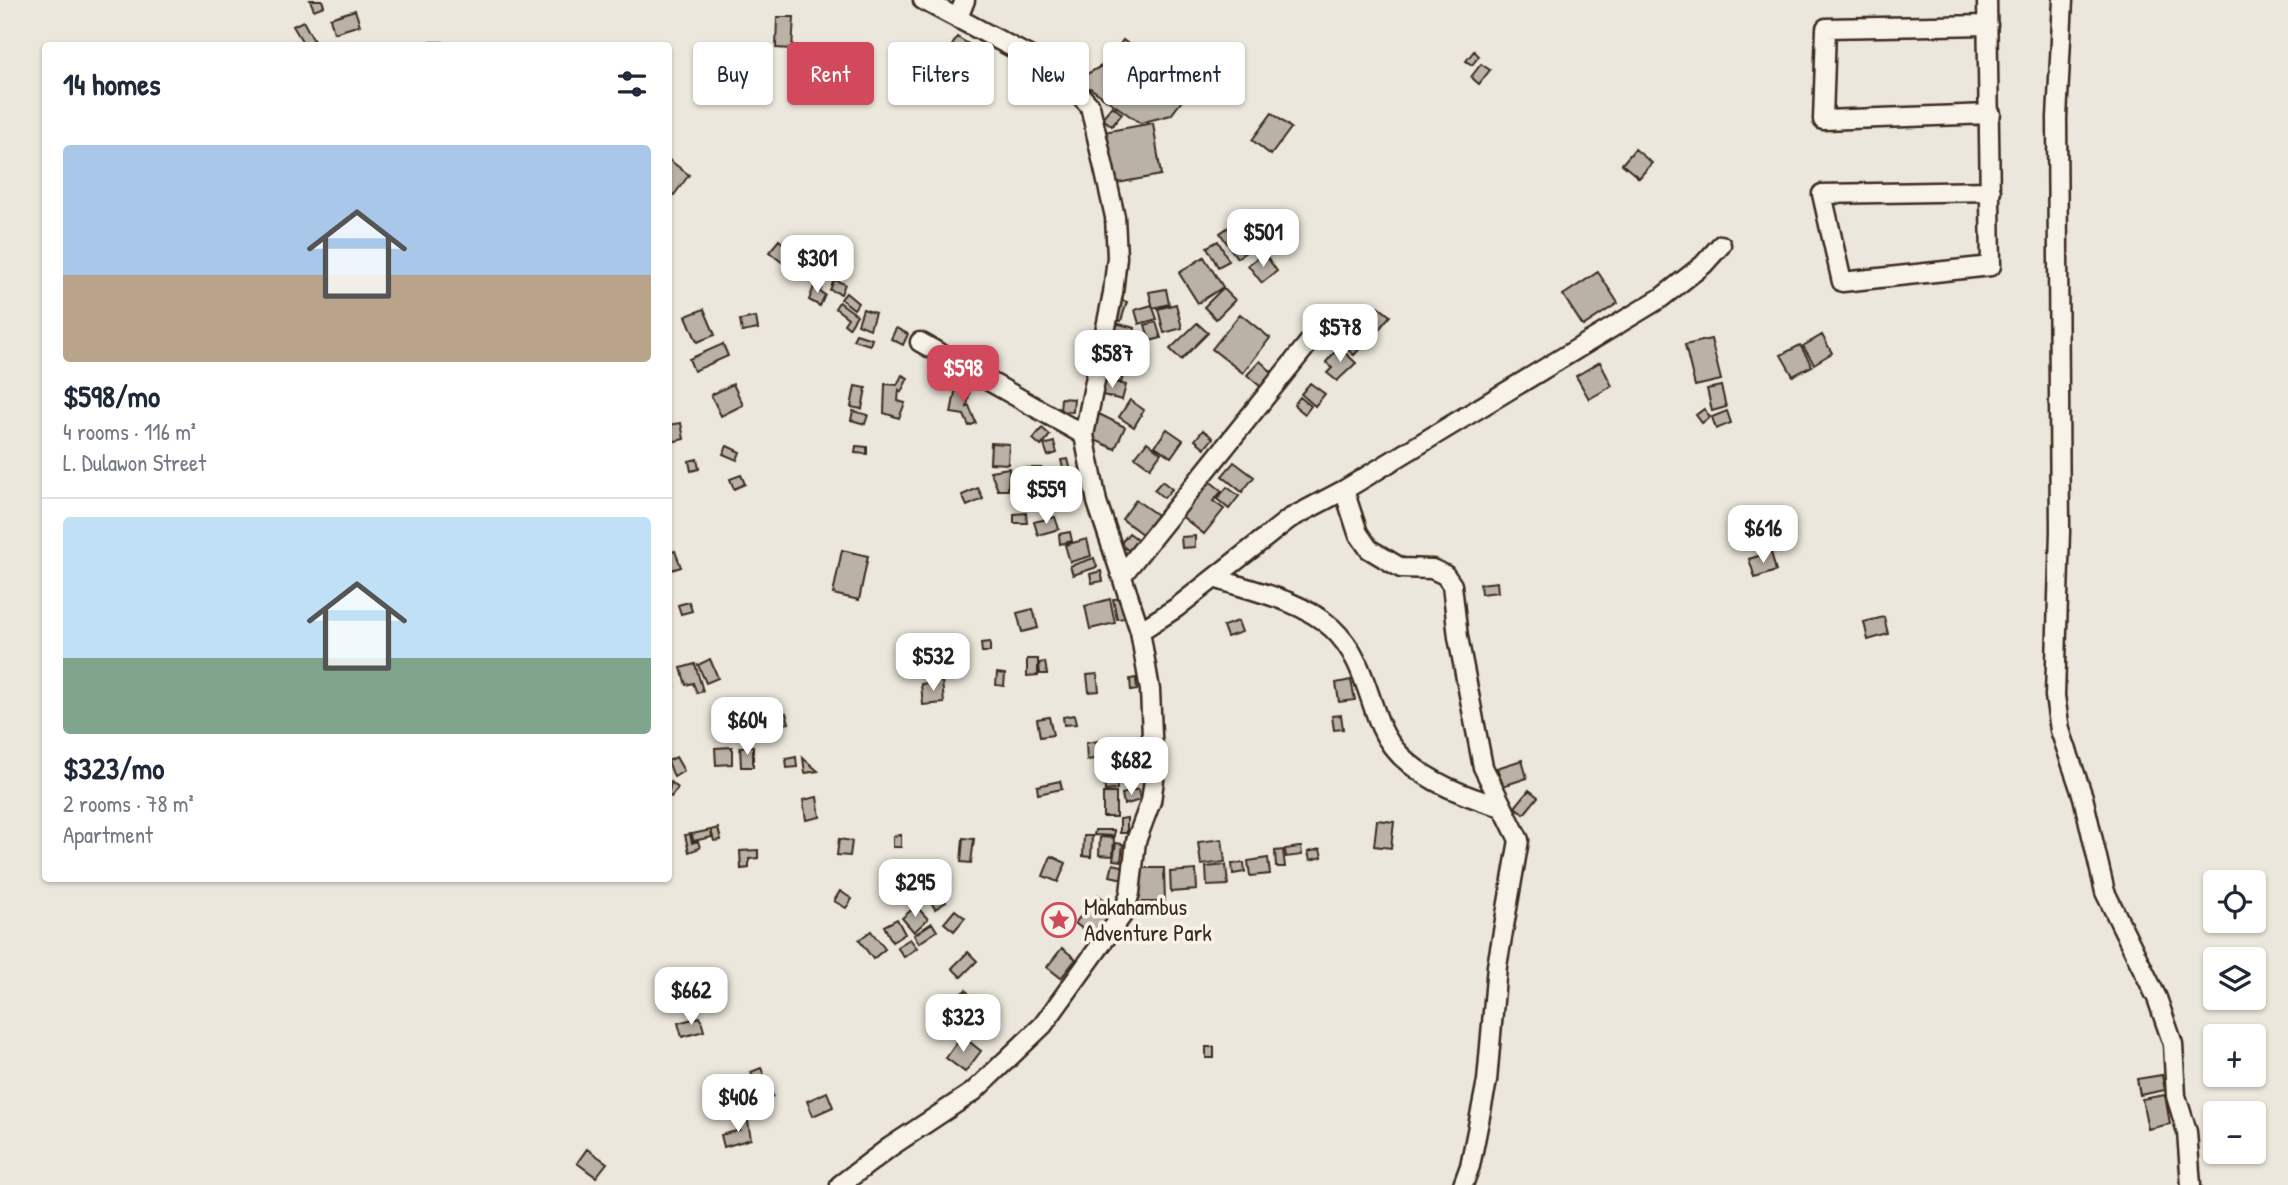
<!DOCTYPE html>
<html lang="en">
<head>
<meta charset="utf-8">
<style>
	body { margin:0; font-family:"Patrick Hand",sans-serif; background:#f2f2f3; color:#1f2937; height:100vh; display:flex; flex-direction:column; font-size:26px; white-space:nowrap }
	* { box-sizing:border-box; margin:0 }
	p { font-size:23px; color:#747a83 }
	.icon { flex:none; width:38px; height:38px; fill:none; stroke:currentColor; stroke-width:2; stroke-linecap:round; stroke-linejoin:round }
	.map { position:relative; flex:1; overflow:hidden }
	.side { position:absolute; left:42px; top:42px; width:630px; height:840px; display:flex; flex-direction:column; background:#fff; border-radius:7px; box-shadow:0 2px 5px #0004 }
	.side>* { flex:none }
	.top-card { position:absolute; left:693px; top:42px; width:665px; height:63px; display:flex; gap:14px }
	.controls { position:absolute; left:2203px; top:870px; display:grid; gap:14px }
	.controls a { display:grid; place-items:center; width:63px; height:63px; border-radius:7px; background:#fff; box-shadow:0 2px 5px #0004; font-size:35px }
	.price { position:absolute; translate:-50% -60px; padding:0 16px; border-radius:14px; background:#fff; color:#222; font-size:23px; line-height:46px; filter:drop-shadow(0 2px 4px #0008) }
	.price::after { content:''; position:absolute; left:50%; top:42px; width:21px; height:16px; margin-left:-10px; background:inherit; clip-path:polygon(0 0,100% 0,50% 100%) }
	.price.selected { background:#d1495b; color:#fff }
	ul { padding:0; list-style:none }
	li { display:grid; align-content:center; gap:14px; height:371px; padding:0 21px }
	li+li { border-top:2px solid #e0e1e3 }
	li span { display:grid; place-items:center; height:217px; border-radius:7px; color:#555 }
	li>.icon { margin-inline-start:auto }
	span .icon { width:126px; height:126px; fill:#fffc; stroke-width:1 }
	li b { font-size:30px }
	h2 { display:flex; justify-content:space-between; align-items:center; height:84px; padding:0 21px; font-size:30px }
	.pill { padding:0 24px; border-radius:7px; background:#fff; box-shadow:0 2px 5px #0004; font-size:24px; line-height:63px }
	.pill.selected { background:#d1495b; color:#fff }
	.map>svg:first-child { display:block }
	.building { fill:#bab2a7; stroke:#3b2a1e; stroke-width:2 }
	.lines { fill:none; stroke-linecap:round; stroke-linejoin:round }
	.minor-casing { stroke:#3b2a1e; stroke-width:23 }
	.minor { stroke:#f7f3e8; stroke-width:18 }
	.labels { text-anchor:middle; stroke-width:7; stroke-linejoin:round; paint-order:stroke }
	.poi-label { font-size:23px; fill:#3b2a1e; stroke:#f7f3e8; text-anchor:start }
</style>
</head>
<body>
<div class="map">
<svg width="2288" height="1185" viewBox="0 0 2288 1185">
	<rect width="100%" height="100%" fill="#ece7dc"/>
	<filter id="ink" filterUnits="userSpaceOnUse"><feTurbulence type="fractalNoise" baseFrequency=".0143" numOctaves="2"/><feDisplacementMap in="SourceGraphic" scale="14" xChannelSelector="R" yChannelSelector="G"/><feConvolveMatrix kernelMatrix="1 2 1 2 8 2 1 2 1" color-interpolation-filters="sRGB"/></filter>
	<g filter="url(#ink)">
		<path class="building" d="M310 0H322L324 6 314 10Z
			M355 10 360 25 334 33 330 18Z
			M777 17H794L792 49 776 48Z
			M303 21 314 41 305 46 293 26Z
			M957 37 982 52 970 73 945 58Z
			M1123 40 1191 89 1171 115 1140 123 1090 88 1085 91 1078 79 1107 63Z
			M422 42H443V46H422Z
			M800 48 834 65 828 77 794 60Z
			M1474 51 1479 56 1472 65 1466 61Z
			M1481 64 1490 70 1479 84 1471 77Z
			M1112 106 1122 114 1112 126 1102 118Z
			M1272 113 1291 128 1271 155 1252 140Z
			M1153 123 1161 175 1112 184 1104 132Z
			M1635 149 1652 163 1639 178 1622 164Z
			M668 159 689 175 674 195 668 191Z
			M1236 222 1253 247 1237 258 1220 233Z
			M779 240 792 251 783 263 769 252Z
			M1218 241 1229 261 1218 267 1207 247Z
			M1260 256 1262 260 1267 257 1277 271 1262 283 1248 265Z
			M1204 257 1223 287 1198 303 1179 273Z
			M1598 272 1618 303 1583 326 1563 295Z
			M834 280 845 284 841 294 830 290Z
			M815 284 822 287 820 292 825 295 820 306 809 300Z
			M1223 288 1235 300 1216 319 1204 307Z
			M1166 289 1169 304 1153 308 1149 292Z
			M846 293 858 303 854 309 841 299Z
			M1116 299 1127 302 1121 321 1111 319Z
			M839 302 857 315 849 328 844 324 848 318 835 308Z
			M1176 304 1182 328 1164 333 1158 309Z
			M1375 304 1390 316 1375 334 1361 322Z
			M1152 305 1157 319 1139 324 1135 310Z
			M704 309 715 335 697 342 686 316Z
			M863 309 875 313 870 329 858 324Z
			M1240 314 1270 338 1243 373 1212 349Z
			M756 317 758 329 742 332 740 320Z
			M1111 322 1135 328 1132 341 1108 335Z
			M1156 322 1161 338 1150 341 1145 325Z
			M1197 323 1208 333 1181 360 1170 349Z
			M896 328 908 334 903 345 891 339Z
			M1350 333 1363 345 1354 355 1341 344Z
			M856 334 872 339 870 345 853 340Z
			M1822 335 1832 353 1814 364 1803 346Z
			M1711 339 1721 380 1695 386 1685 345Z
			M723 344 728 356 694 371 689 359Z
			M1800 345 1812 366 1793 376 1781 355Z
			M1339 347 1356 363 1337 381 1327 373 1332 368 1326 362Z
			M1260 361 1274 374 1262 388 1247 375Z
			M1600 362 1612 386 1589 399 1576 376Z
			M1108 364 1125 368 1121 383 1104 378Z
			M902 375 908 378 901 392 899 390 898 401 905 403 899 418 884 413 885 384 897 385Z
			M1103 379 1126 385 1122 400 1099 394Z
			M1310 383 1325 394 1315 406 1301 394Z
			M733 384 743 405 721 416 711 395Z
			M855 386 866 388 862 409 851 407Z
			M1721 386 1726 407 1712 411 1707 389Z
			M956 387 970 389 967 407 969 406 976 423 969 426 964 415 951 413Z
			M1300 397 1311 406 1305 414 1294 405Z
			M1061 398 1074 399 1073 412 1060 411Z
			M1130 400 1144 410 1134 427 1119 417Z
			M1704 409 1710 417 1702 423 1696 415Z
			M853 411 868 415 865 424 851 420Z
			M1727 411 1731 423 1716 429 1712 417Z
			M1099 414 1125 427 1115 449 1088 437Z
			M681 423 684 439 671 442 668 425Z
			M1042 428 1050 435 1041 446 1033 439Z
			M1167 429 1183 440 1171 457 1155 446Z
			M1203 430 1213 438 1205 448 1195 440Z
			M1054 442 1057 453 1048 456 1044 445Z
			M1147 442 1161 453 1150 468 1135 457Z
			M991 443 1009 444 1008 464 990 463Z
			M727 446 740 452 737 460 723 454Z
			M856 446 867 447V454L855 453Z
			M697 459 699 469 691 471 689 461Z
			M1068 459 1071 471 1064 472 1061 460Z
			M1234 462 1254 477 1242 492 1222 476Z
			M1009 468 1008 490H998L990 471Z
			M1027 468H1042V486H1028Z
			M741 475 745 484 734 489 730 479Z
			M1207 479 1222 491 1213 501 1224 509 1204 534 1179 514Z
			M1162 481 1172 489 1164 498 1154 490Z
			M1227 487 1239 496 1229 509 1217 499Z
			M978 488 983 499 967 506 962 495Z
			M1136 500 1160 517 1146 537 1122 519Z
			M1026 513 1027 523H1014V514Z
			M1055 517 1059 529 1038 535 1034 522Z
			M1070 532 1072 541 1060 544 1059 534Z
			M1129 533 1140 541 1132 553 1120 544Z
			M1195 536V547L1182 548 1181 537Z
			M1087 539 1091 556 1070 562 1065 545Z
			M842 550 868 556 859 600 833 594Z
			M675 551 681 567 668 571V553Z
			M1771 552 1776 571 1755 578 1749 559Z
			M1094 558 1097 567 1073 575 1070 566Z
			M1101 571 1103 581 1092 583 1090 574Z
			M1497 582 1498 592 1481 594 1480 584Z
			M1122 598 1126 618 1117 619 1113 599Z
			M1110 599 1115 623 1090 629 1085 606Z
			M689 602 692 611 681 614 678 605Z
			M1033 609 1038 628 1022 632 1017 613Z
			M1884 617 1888 634 1868 640 1864 622Z
			M1238 621 1242 632 1227 637 1223 626Z
			M990 642V652H982L981 643Z
			M710 659 718 678 706 683 698 665Z
			M1027 659H1038V675L1027 676Z
			M1045 662 1047 674H1040L1039 663Z
			M695 664 703 691 697 693 693 683 686 685 681 668Z
			M997 673 1005 674 1004 686 996 685Z
			M1097 674 1099 691 1089 692 1087 675Z
			M1136 678 1137 690 1131 691 1130 679Z
			M1351 680 1355 700 1339 702 1336 683Z
			M942 681 944 703 923 705 921 684Z
			M786 713 789 723 757 731 754 721Z
			M1074 715 1076 724 1064 725 1063 717Z
			M1341 715 1343 729 1334 730 1332 716Z
			M1049 717 1053 735 1040 737 1037 719Z
			M1099 741 1101 758 1087 760 1086 743Z
			M1132 741 1133 753 1112 754 1111 743Z
			M753 746V767H741L740 747Z
			M732 747V764L716 765 715 748Z
			M676 757 684 771 674 777 668 761Z
			M796 757 797 767 787 768 786 759Z
			M1132 757 1133 772 1107 773 1106 758Z
			M803 758 804 759 818 771 805 773Z
			M1522 760 1527 778 1503 786 1497 768Z
			M1116 775 1117 790 1105 791 1104 776Z
			M1060 781 1062 789 1038 794 1037 786Z
			M671 782 678 788 671 797 668 795Z
			M1138 789 1140 800 1124 805 1122 794Z
			M1529 790 1538 797 1524 814 1515 807Z
			M1103 793H1116V817H1103Z
			M817 797 820 817 806 820 803 800Z
			M1127 818V833H1120V819Z
			M1377 820 1394 822 1391 848 1374 846Z
			M718 828 721 840 714 841 711 830Z
			M711 830 712 837 693 841 692 834Z
			M1095 830H1114V836L1094 835Z
			M690 834 692 843 698 841 700 848 689 852 685 835Z
			M901 835V847H893V836Z
			M1084 836H1092L1091 857 1083 856Z
			M1100 837 1114 838 1113 856 1099 855Z
			M963 838 974 839 971 863 961 862Z
			M839 839 852 841 850 856 837 855Z
			M1222 839 1225 862 1201 865 1198 842Z
			M1116 843 1123 844 1121 861 1113 860Z
			M1299 847H1301L1302 855 1286 857 1285 849Z
			M1320 849 1322 857 1310 860 1308 852Z
			M758 850V858L749 859V868L741 869 740 851Z
			M1283 850 1285 867H1276L1275 851Z
			M1051 856 1066 863 1058 882 1043 876Z
			M1268 858 1270 874 1250 876 1248 861Z
			M1244 863 1245 872 1233 874 1232 864Z
			M1113 864 1126 867 1123 879 1110 876Z
			M1226 865 1228 885 1207 886 1206 867Z
			M891 866 906 868 904 889 889 888Z
			M1136 868H1164L1165 902H1136Z
			M1196 870 1197 890 1171 892 1170 872Z
			M840 891 852 899 846 908 834 901Z
			M940 894 946 902 935 909 930 900Z
			M1098 895 1119 911 1097 940 1075 923Z
			M916 906 928 919 914 932 902 918Z
			M955 910 965 918 954 931 944 923Z
			M897 919 905 934 892 942 884 926Z
			M932 923 937 931 919 943 914 935Z
			M871 931 885 949 873 959 859 940Z
			M910 939 917 948 904 957 897 947Z
			M1062 948 1076 959 1061 978 1047 967Z
			M968 952 977 961 961 977 952 968Z
			M966 990 977 1005 964 1014 953 999Z
			M700 1017 704 1031 682 1037 678 1023Z
			M962 1036 981 1051 965 1072 946 1058Z
			M1206 1047H1214V1058H1206Z
			M761 1068 773 1096 751 1108 747 1098 759 1093 751 1072Z
			M2162 1075 2165 1090 2140 1095 2137 1079Z
			M827 1092 833 1107 813 1116 807 1101Z
			M2165 1095 2170 1124 2148 1129 2142 1099Z
			M747 1116 751 1139 724 1147 721 1135 740 1130 737 1119Z
			M587 1149 607 1163 596 1177 577 1163Z"/>
		<g class="lines">
			<g class="minor-casing">
				<path id="minor" d="M1987 0 1991 266 1842 282 1822 194 1991 191
					M2063 0 2057 118 2060 531 2055 696 2060 730 2083 797 2105 892 2157 998 2173 1044 2176 1096 2187 1132 2191 1185
					M958 18 965 0
					M1988 25 1826 28 1823 120 1991 114
					M920 342 1084 435
					M1344 490 1358 533 1369 549 1401 568 1432 569 1445 575 1452 585 1458 637 1483 767 1519 840 1497 966 1487 1081 1470 1166 1463 1185
					M1123 574 1323 325
					M1214 578C1253 591 1301 600 1332 628 1362 656 1366 691 1381 727 1400 772 1459 795 1502 807
					M1140 631 1176 608 1289 519 1344 490 1661 298 1703 265 1721 245
					M840 1185 890 1147 973 1092 1043 1025 1123 914 1130 893 1136 841 1151 801 1154 780 1150 690 1140 631 1097 502 1084 435 1113 293 1117 257 1115 217 1090 106 1071 85 1046 65 923 0"/>
			</g>
			<use href="#minor" class="minor"/>
		</g>
	</g>
	<defs>
		<g id="sight-ring" transform="scale(1.75)"><circle r="9.5" fill="#f7f3e8" stroke="#d1495b" stroke-width="1.5"/><path d="M0-6L1.8-2.2L6-1.7L2.9 1.2L3.7 5.4L0 3.3L-3.7 5.4L-2.9 1.2L-6-1.7L-1.8-2.2Z" fill="#d1495b"/></g>
	</defs>
	<g fill-rule="evenodd">
		<use href="#sight-ring" x="1059" y="920"/>
	</g>
	<g class="labels">
		<g class="poi-label">
			<text x="1084" y="915">Makahambus<tspan x="1084" dy="26">Adventure Park</tspan></text>
		</g>
	</g>
</svg>
<div class="controls">
<a><svg class="icon" aria-label="locate" viewBox="0 0 24 24"><circle cx="12" cy="12" r="6"/><path d="M12 2v4M12 18v4M2 12h4M18 12h4"/></svg></a>
<a><svg class="icon" aria-label="layers" viewBox="0 0 24 24"><path d="M12 4l9 5-9 5-9-5zM3 14l9 5 9-5"/></svg></a>
<a>+</a>
<a>−</a>
</div>
<b class="price" style="left:1263px;top:269px">$501</b>
<b class="price" style="left:817px;top:295px">$301</b>
<b class="price" style="left:1340px;top:364px">$578</b>
<b class="price" style="left:1112px;top:390px">$587</b>
<b class="price selected" style="left:963px;top:405px">$598</b>
<b class="price" style="left:1046px;top:526px">$559</b>
<b class="price" style="left:1763px;top:565px">$616</b>
<b class="price" style="left:933px;top:693px">$532</b>
<b class="price" style="left:747px;top:757px">$604</b>
<b class="price" style="left:1131px;top:797px">$682</b>
<b class="price" style="left:915px;top:919px">$295</b>
<b class="price" style="left:691px;top:1027px">$662</b>
<b class="price" style="left:963px;top:1054px">$323</b>
<b class="price" style="left:738px;top:1134px">$406</b>
<div class="top-card">
<a class="pill">Buy</a>
<a class="pill selected">Rent</a>
<a class="pill">Filters</a>
<a class="pill">New</a>
<a class="pill">Apartment</a>
</div>
<section class="side">
<h2>14 homes<svg class="icon" aria-label="filters" viewBox="0 0 24 24"><path d="M4 7h16M4 17h16"/><circle cx="9" cy="7" r="2"/><circle cx="15" cy="17" r="2"/></svg></h2>
<ul>
<li><span style="background:linear-gradient(#a9c7e8 60%,#b9a48a 0)"><svg class="icon" aria-label="home" viewBox="0 0 24 24"><path d="M3 11l9-7 9 7M6 9v11h12V9"/></svg></span><div><b>$598/mo</b><p>4 rooms · 116 m²</p><p>L. Dulawon Street</p></div></li>
<li><span style="background:linear-gradient(#bfe0f5 65%,#7fa58c 0)"><svg class="icon" aria-label="home" viewBox="0 0 24 24"><path d="M3 11l9-7 9 7M6 9v11h12V9"/></svg></span><div><b>$323/mo</b><p>2 rooms · 78 m²</p><p>Apartment</p></div></li>
</ul>
</section>
</div>
</body>
</html>
